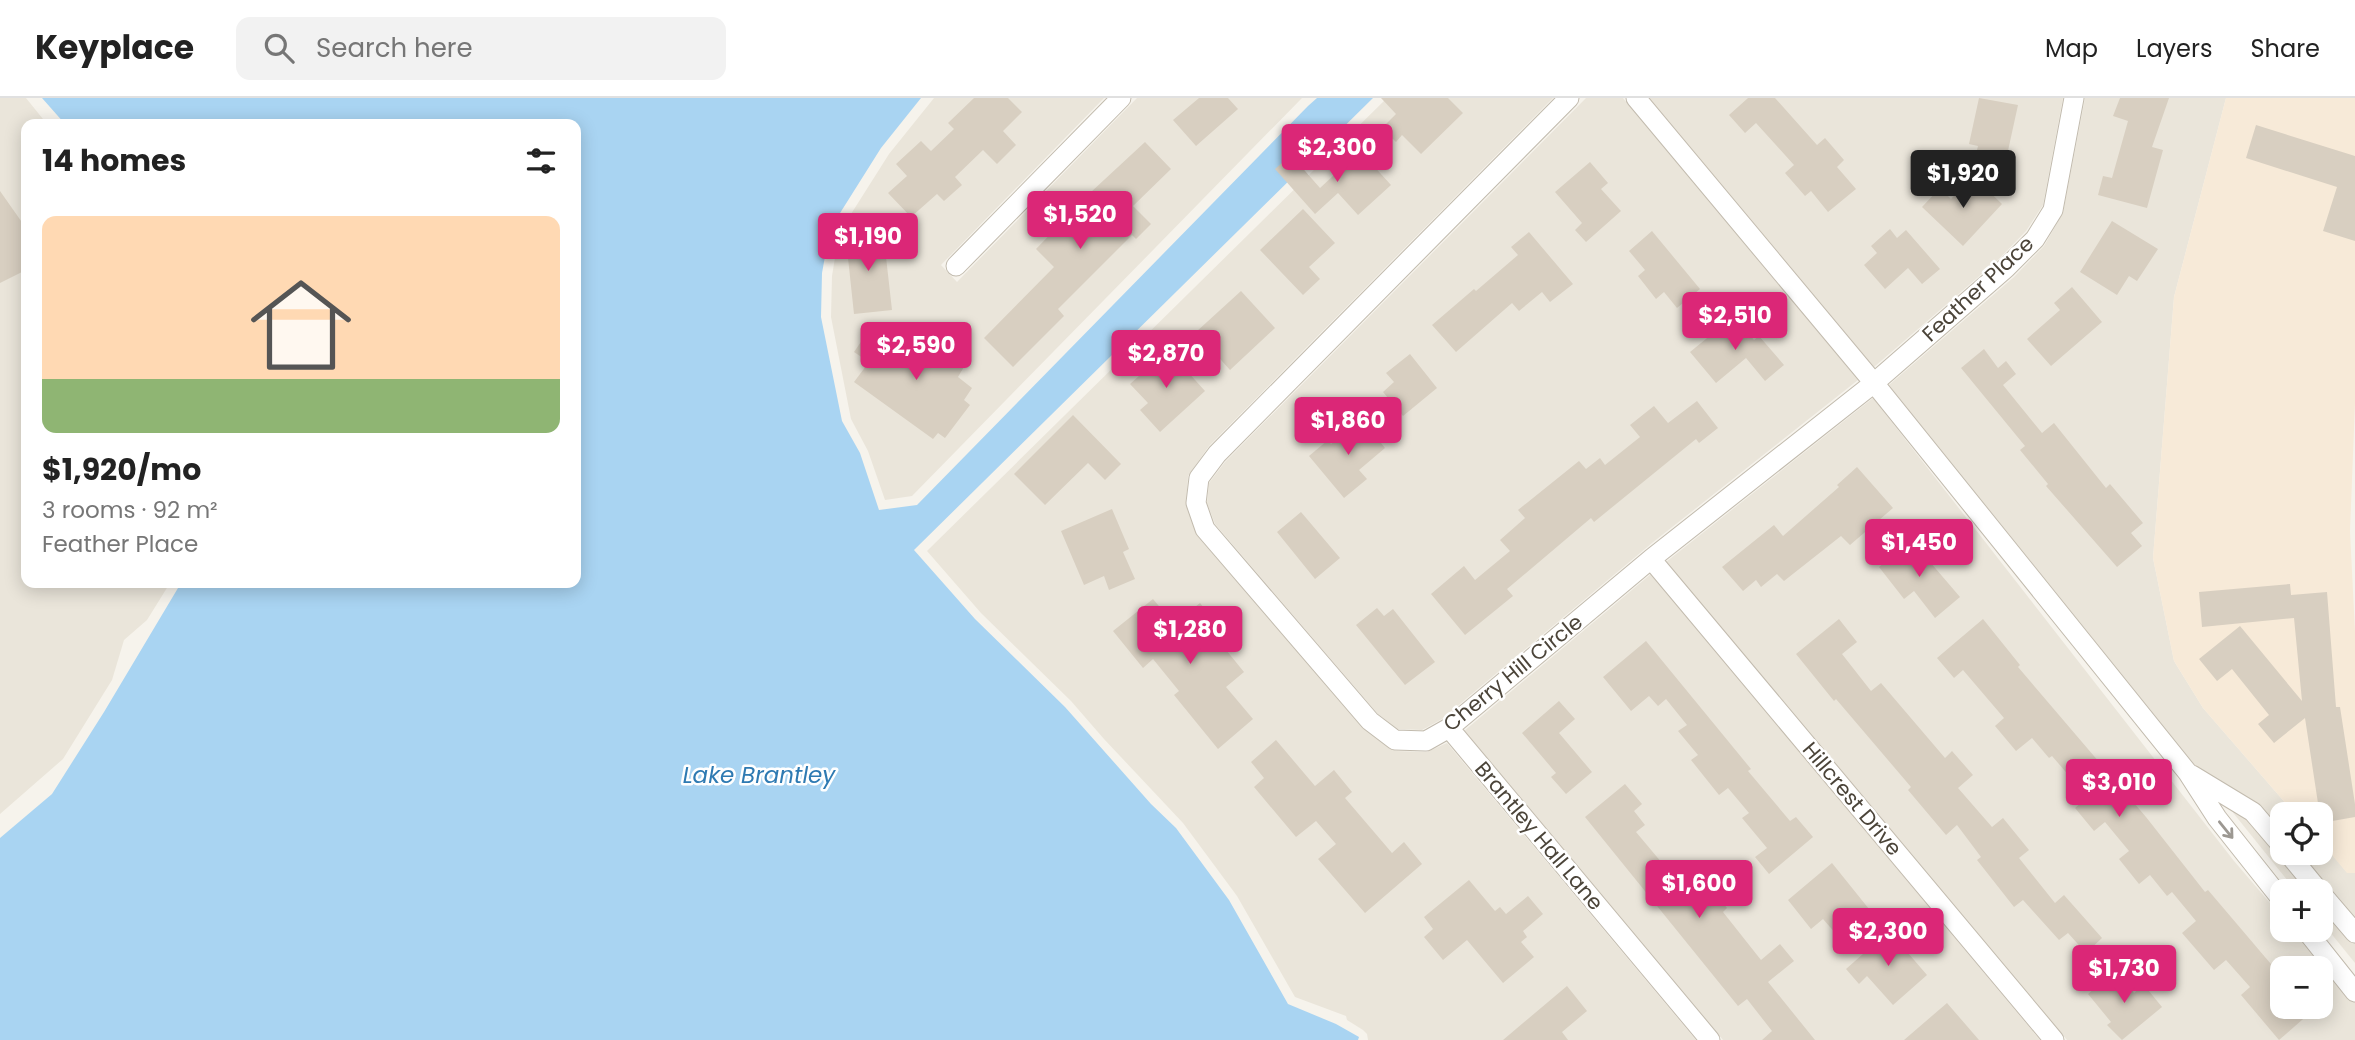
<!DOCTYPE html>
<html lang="en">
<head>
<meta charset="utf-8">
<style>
	body { margin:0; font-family:Poppins,sans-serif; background:#f2f2f2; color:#222; height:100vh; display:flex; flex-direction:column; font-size:26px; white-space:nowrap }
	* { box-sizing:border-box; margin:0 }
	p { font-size:23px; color:#767676 }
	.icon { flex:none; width:38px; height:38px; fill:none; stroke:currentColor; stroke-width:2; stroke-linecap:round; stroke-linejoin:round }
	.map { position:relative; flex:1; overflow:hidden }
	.side { position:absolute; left:21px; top:21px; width:560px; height:469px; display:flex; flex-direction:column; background:#fff; border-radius:14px; box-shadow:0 4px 18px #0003 }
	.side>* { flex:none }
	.fabs { position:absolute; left:2270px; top:704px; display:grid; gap:14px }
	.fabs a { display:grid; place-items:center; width:63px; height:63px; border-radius:14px; background:#fff; box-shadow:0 4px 18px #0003; font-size:35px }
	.price { position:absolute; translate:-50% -60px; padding:0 16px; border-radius:7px; background:#db2777; color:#fff; font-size:23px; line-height:46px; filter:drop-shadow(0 2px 4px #0008) }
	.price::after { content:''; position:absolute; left:50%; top:42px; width:21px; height:16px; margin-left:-10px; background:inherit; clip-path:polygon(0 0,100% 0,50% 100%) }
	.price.active { background:#222; color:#fff }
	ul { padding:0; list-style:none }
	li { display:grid; align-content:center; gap:14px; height:371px; padding:0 21px }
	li+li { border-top:2px solid #e0e0e0 }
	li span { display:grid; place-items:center; height:217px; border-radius:14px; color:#555 }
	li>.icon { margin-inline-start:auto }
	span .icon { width:126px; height:126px; fill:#fffc; stroke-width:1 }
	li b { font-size:30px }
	h2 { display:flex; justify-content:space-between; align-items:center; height:84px; padding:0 21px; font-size:30px }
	header { display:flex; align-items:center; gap:42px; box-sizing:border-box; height:98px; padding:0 35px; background:#fff; border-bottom:2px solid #e0e0e0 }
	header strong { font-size:33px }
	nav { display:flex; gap:38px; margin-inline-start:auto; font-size:24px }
	.search { width:490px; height:63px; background:#f2f2f2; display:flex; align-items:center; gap:18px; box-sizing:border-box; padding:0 24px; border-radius:14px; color:#767676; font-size:26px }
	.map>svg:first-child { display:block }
	.residential { fill:#eae5da; fill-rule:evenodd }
	.commercial { fill:#f7ead8 }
	.water { fill:#a9d4f2 }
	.building { fill:#d8cfc1 }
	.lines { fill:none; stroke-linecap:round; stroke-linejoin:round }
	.minor-casing { stroke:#c2bbae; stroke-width:21 }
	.minor { stroke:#fff; stroke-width:19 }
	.oneway { stroke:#9c9892 }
	.labels { text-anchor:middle; stroke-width:5; stroke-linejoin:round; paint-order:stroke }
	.street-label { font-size:21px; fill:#4b4439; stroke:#fff }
	.water-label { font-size:23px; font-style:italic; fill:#2e7ab2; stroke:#fff }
</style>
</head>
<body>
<header>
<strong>Keyplace</strong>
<div class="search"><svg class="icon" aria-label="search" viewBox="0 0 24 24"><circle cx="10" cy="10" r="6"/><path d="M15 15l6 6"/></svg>Search here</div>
<nav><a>Map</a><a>Layers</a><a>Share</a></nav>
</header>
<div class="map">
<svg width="2355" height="942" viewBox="0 0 2355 942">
	<rect width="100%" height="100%" fill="#f6f3ec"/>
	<path class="residential" d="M0 0H26L47 26H26V485H170L147 522 124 542 112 582 63 661 0 716Z
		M934 0H1104L941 167 957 184 1137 0H1302L912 398 885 402 868 353 851 321 831 219 832 178 839 135 889 56Z
		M1387 0H1553L1209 348 1188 378 1186 407 1197 437 1364 631 1389 650 1396 653 1427 654 1447 645 1696 942H1368L1367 936 1363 932 1347 922 1346 918 1295 899 1237 798 1183 725 1104 641 1071 603 981 515 927 453Z
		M1586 0H1623L1858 282 1652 445 1442 621 1422 632 1397 631 1377 615 1215 426 1207 405 1209 385 1225 364Z
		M1649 0H2063L2043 107 2026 133 1998 162 1874 269Z
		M2085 0H2226L2174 199 2153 460 2174 563 2203 610 2295 716H2282V754H2320L2321 744 2347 774 2355 775V865L2321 823 2320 793H2296L1889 287 2014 179 2044 148 2063 115Z
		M1873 300 2234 763 2282 819V831H2293L2355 903V942H2067L1666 464ZM2282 870H2320V908H2282Z
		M1651 476 2040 942H1723L1464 633Z"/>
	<path class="commercial" d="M2226 0H2355V305L2350 433 2355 534V775H2347L2321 744 2320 716H2295L2203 610 2174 563 2153 460 2174 199Z"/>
	<path class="water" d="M42 0H921L881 50 830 131 822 175 821 219 842 323 860 355 879 412 917 407 1308 8 1317 0H1373L914 452 975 521 1065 609 1151 706 1176 730 1229 802 1288 906 1336 926 1359 939 1358 942H0V740L52 696 104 614 181 485H576V26H65Z"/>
	<path class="building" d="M974 0H1008L1022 14 1003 33 1016 47 997 66 983 52 955 79 962 87 944 103 937 96 911 119 888 95 907 78 896 66 921 43 931 53 954 31 948 25Z
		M1199 0H1228L1238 11 1196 48 1173 22Z
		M1381 0H1448L1463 15 1421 56 1402 37 1396 44 1382 30 1396 16Z
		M1748 0H1775L1817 47 1825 40 1844 62 1837 69 1856 91 1828 114 1811 93 1805 98 1785 75 1794 67 1756 25 1745 35 1729 17Z
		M1979 0 2018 7 2004 71 1974 64 1978 48 1969 46Z
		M2120 0H2169L2152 49 2163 52 2147 110 2098 97 2103 78 2112 80 2128 23 2113 18Z
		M2256 27 2355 58V143L2323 133 2337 89 2246 60Z
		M1145 44 1171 71 1133 108 1151 126 1136 141 1132 137 1058 211 1064 218 1013 269 984 240 1054 169 1036 151 1091 94Z
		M1360 53 1391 87 1358 117 1338 95 1315 116 1275 71 1291 57 1320 90Z
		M1590 64 1608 85 1601 91 1621 113 1586 144 1575 132 1582 125 1555 94Z
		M1973 78 2002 106 1963 148 1922 109 1940 90 1951 101Z
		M0 93 26 130V172L0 185Z
		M1303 111 1335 145 1309 169 1320 181 1303 197 1260 152Z
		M2112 123 2158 151 2137 183 2129 178 2117 197 2080 174Z
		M870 129 873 151 885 150 892 212 854 216 845 132Z
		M1890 131 1897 140 1906 132 1940 171 1922 186 1908 170 1885 191 1864 167 1877 155 1871 148Z
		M1652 133 1700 191 1677 210 1664 194 1656 201 1638 178 1645 172 1629 153Z
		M1529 134 1573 186 1550 204 1542 194 1519 213 1512 205 1456 254 1432 227 1474 191 1476 193 1518 157 1511 149Z
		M2072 189 2102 224 2051 268 2027 241 2060 212 2054 205Z
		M1241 193 1275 230 1230 272 1196 234Z
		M1734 218 1754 242 1759 238 1784 267 1765 283 1746 260 1716 285 1690 254Z
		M902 233 936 258 945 245 968 262 958 279 972 290 964 302 970 307 945 340 938 335 933 341 854 284 869 264 854 254 867 235 889 251Z
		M1984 251 1998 270 2006 263 2016 276 2003 287 2042 335 2054 325 2106 390 2110 386 2143 425 2131 435 2142 448 2117 469 2046 388 2048 386 2020 352 2025 348 1961 270Z
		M1168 252 1205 293 1160 334 1140 312 1148 305 1130 286Z
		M1410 256 1437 290 1403 318 1383 294 1394 284 1386 275Z
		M1697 303 1718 330 1699 345 1696 341 1594 424 1591 420 1507 491 1513 498 1465 537 1431 496 1464 468 1475 482 1510 453 1500 442 1525 420 1518 412 1579 363 1586 371 1600 360 1605 367 1640 339 1630 327 1654 308 1668 325Z
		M1073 317 1121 366 1105 382 1088 365 1045 407 1014 376Z
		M1361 320 1385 350 1359 372 1367 381 1344 400 1309 358 1328 342 1331 346Z
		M1857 369 1893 410 1850 447 1841 438 1784 483 1777 476 1761 489 1756 482 1743 493 1722 469 1774 427 1783 438 1839 389 1837 387Z
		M1112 411 1129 451 1123 454 1135 481 1109 492 1104 478 1084 487 1061 433Z
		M1301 414 1340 460 1315 481 1277 434Z
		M1912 443 1960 499 1935 520 1914 493 1904 501 1879 469Z
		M2290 486 2291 497 2327 494 2336 609H2340L2355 706V719L2321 725 2305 620 2274 645 2258 626 2269 617 2232 571 2217 583 2199 561 2240 528 2302 603 2294 520 2202 529 2199 494Z
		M1153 501 1174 526 1200 505 1216 525 1209 531 1244 574 1226 589 1253 621 1218 651 1174 597 1179 593 1153 561 1143 570 1113 533Z
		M1377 510 1384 518 1393 511 1435 564 1405 587 1356 527Z
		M1839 521 1857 544 1842 556 1871 593 1881 585 1945 660 1952 653 1973 677 1958 690 1992 729 2003 720 2029 752 2019 760 2055 805 2064 797 2102 840 2086 855 2068 835 2059 842 2023 802 2014 809 1977 762 1981 759 1957 727 1946 737 1908 692 1911 689 1836 601 1834 603 1796 556Z
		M1983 521 2020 567 2018 569 2146 719 2205 794 2208 792 2282 879V908H2318L2279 942 2241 897 2250 889 2226 862 2214 872 2182 835 2196 823 2172 794 2167 798 2150 777 2139 786 2119 761 2129 753 2105 724 2094 733 2075 710 2081 705 2070 692 2077 687 2052 658 2049 660 2032 640 2016 653 1995 628 2004 620 1963 572 1954 580 1937 560Z
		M1646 543 1751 671 1748 673 1790 723 1796 719 1813 739 1769 776 1755 759 1767 750 1742 720 1749 715 1728 690 1719 697 1691 662 1698 657 1678 633 1687 627 1666 601 1658 608 1649 598 1631 613 1603 579Z
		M1559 603 1575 621 1559 635 1592 674 1566 696 1551 679 1556 675 1522 635Z
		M1276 642 1315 688 1334 672 1352 694 1345 700 1392 755 1404 744 1422 766 1365 815 1318 761 1336 746 1316 723 1296 739 1254 689 1264 680 1251 664Z
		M1625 686 1642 706 1634 713 1645 727 1636 734 1678 784 1687 777 1703 796 1711 790 1727 810 1723 814 1761 862 1780 846 1794 863 1768 884 1815 942H1762L1772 933 1747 901 1738 908 1585 719Z
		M1832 765 1869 811 1837 837 1823 821 1811 831 1788 802Z
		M1469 782 1495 813 1500 809 1506 816 1528 798 1543 816 1523 833 1527 839 1521 844 1534 859 1503 885 1467 842 1443 862 1424 839 1433 831 1424 819Z
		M1889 833 1927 877 1893 907 1867 878 1859 886 1846 871Z
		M2117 872 2134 895 2144 887 2162 909 2122 942 2107 927 2111 924 2088 896Z
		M1567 888 1587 913 1562 934 1568 942H1503Z
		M1947 905 1979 942H1904Z"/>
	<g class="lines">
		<g class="minor-casing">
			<path id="minor" d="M1569 0 1217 356 1199 380 1196 405 1205 431 1370 623 1395 642 1426 643 1449 630 1651 461 1874 285 2006 170 2035 141 2053 112 2074 0
				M1636 0 1874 285 2188 675 2217 720 2282 802
				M956 168 1121 0
				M1651 461 2054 942
				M1449 630 1710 942
				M2192 677 2253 714 2282 748
				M2287 754 2319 793
				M2320 794 2355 835
				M2305 831 2355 894"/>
		</g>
		<use href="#minor" class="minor"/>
	</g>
	<defs><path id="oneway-shaft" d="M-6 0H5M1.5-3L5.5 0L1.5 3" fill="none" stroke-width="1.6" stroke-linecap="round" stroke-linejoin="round" transform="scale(1.75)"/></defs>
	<use class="oneway" href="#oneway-shaft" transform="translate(2226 732) rotate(51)"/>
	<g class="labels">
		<g class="street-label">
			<text transform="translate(1978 191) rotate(-43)" y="7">Feather Place</text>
			<text transform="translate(1513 575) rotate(-39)" y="7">Cherry Hill Circle</text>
			<text transform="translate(1852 701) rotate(50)" y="7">Hillcrest Drive</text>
			<text transform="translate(1539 738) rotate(50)" y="7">Brantley Hall Lane</text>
		</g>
		<g class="water-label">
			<text x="759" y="685">Lake Brantley</text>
		</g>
	</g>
</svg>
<div class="fabs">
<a><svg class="icon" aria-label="locate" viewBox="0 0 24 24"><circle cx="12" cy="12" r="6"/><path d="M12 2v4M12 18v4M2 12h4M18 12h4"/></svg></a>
<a>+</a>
<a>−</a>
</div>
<b class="price" style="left:1337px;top:86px">$2,300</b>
<b class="price active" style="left:1963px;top:112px">$1,920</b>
<b class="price" style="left:1080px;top:153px">$1,520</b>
<b class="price" style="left:868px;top:175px">$1,190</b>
<b class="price" style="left:1735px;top:254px">$2,510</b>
<b class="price" style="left:916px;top:284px">$2,590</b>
<b class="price" style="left:1166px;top:292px">$2,870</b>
<b class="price" style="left:1348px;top:359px">$1,860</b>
<b class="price" style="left:1919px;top:481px">$1,450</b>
<b class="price" style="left:1190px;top:568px">$1,280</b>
<b class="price" style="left:2119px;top:721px">$3,010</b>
<b class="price" style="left:1699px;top:822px">$1,600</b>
<b class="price" style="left:1888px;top:870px">$2,300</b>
<b class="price" style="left:2124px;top:907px">$1,730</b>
<section class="side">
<h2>14 homes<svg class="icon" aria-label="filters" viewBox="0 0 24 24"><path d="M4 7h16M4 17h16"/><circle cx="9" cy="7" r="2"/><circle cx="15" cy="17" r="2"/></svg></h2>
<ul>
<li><span style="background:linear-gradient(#ffd9b3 75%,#8fb573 0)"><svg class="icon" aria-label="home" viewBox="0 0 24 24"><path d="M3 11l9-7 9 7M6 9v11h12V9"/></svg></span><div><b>$1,920/mo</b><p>3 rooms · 92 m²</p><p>Feather Place</p></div></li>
</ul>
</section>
</div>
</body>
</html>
